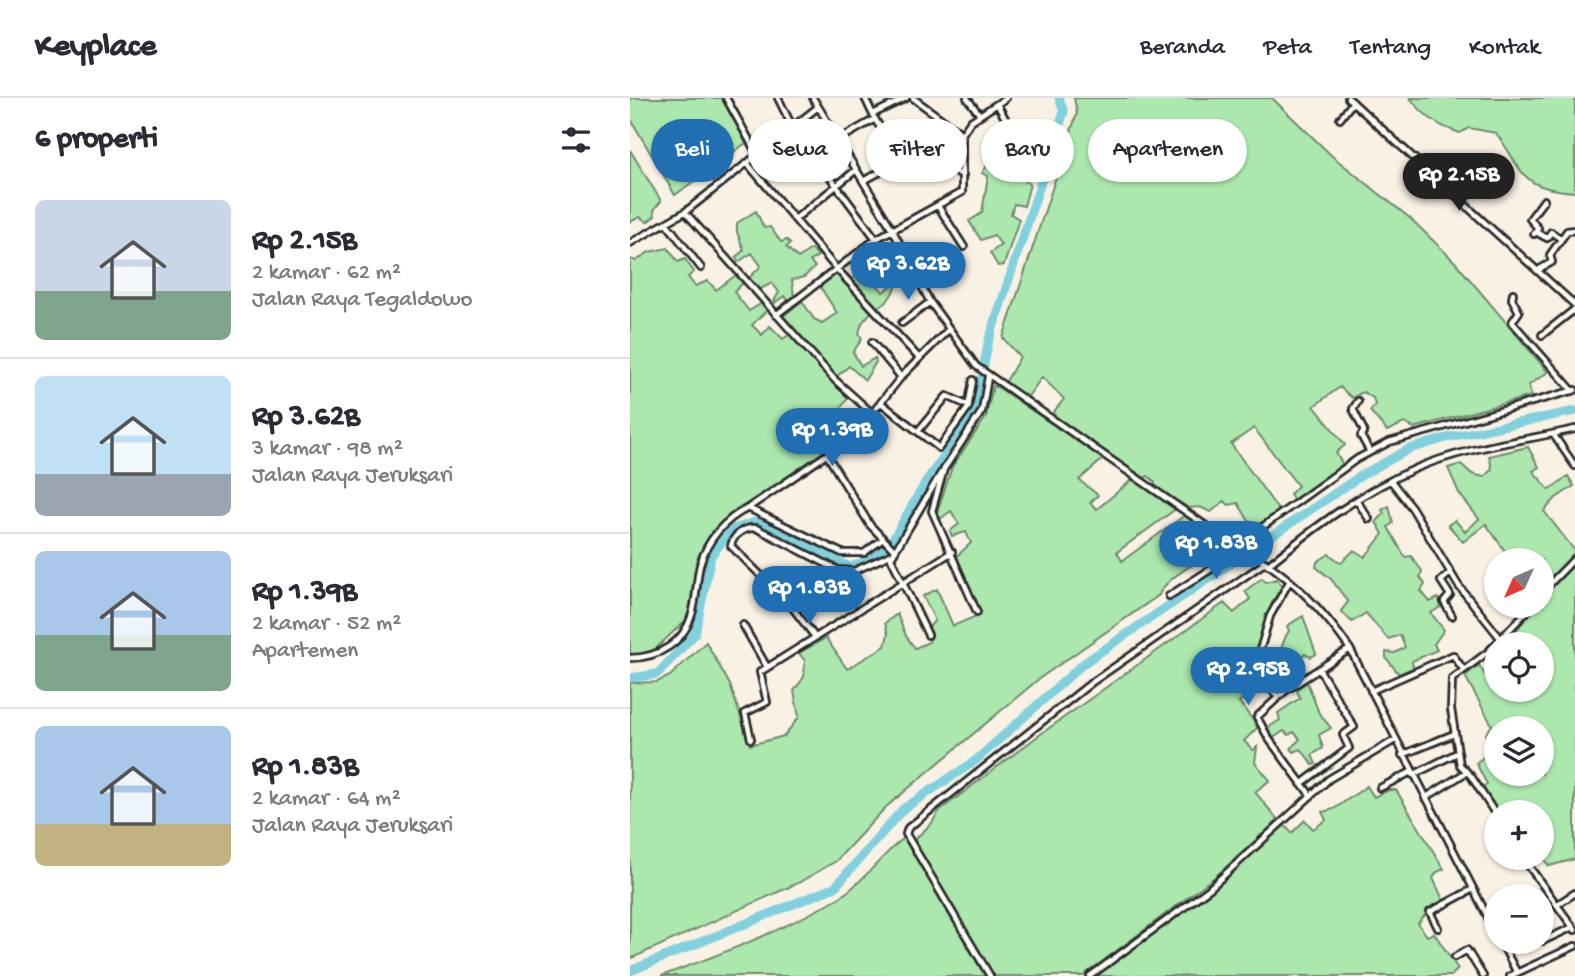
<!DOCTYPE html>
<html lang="id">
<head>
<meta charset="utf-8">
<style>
	body { margin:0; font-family:"Gochi Hand",sans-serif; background:#f2f2f3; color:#2b2b33; height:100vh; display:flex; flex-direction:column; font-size:26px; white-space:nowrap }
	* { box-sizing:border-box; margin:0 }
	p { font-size:23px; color:#7c7c81 }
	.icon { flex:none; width:38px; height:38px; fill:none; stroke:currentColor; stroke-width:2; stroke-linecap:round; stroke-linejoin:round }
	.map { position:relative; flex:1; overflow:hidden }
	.sheet { display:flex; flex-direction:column; background:#fff; width:630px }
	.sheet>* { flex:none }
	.hud { position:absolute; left:21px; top:21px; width:665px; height:63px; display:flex; gap:14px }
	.needle { width:46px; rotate:225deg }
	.tools { position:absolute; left:854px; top:450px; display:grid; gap:14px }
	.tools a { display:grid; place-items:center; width:70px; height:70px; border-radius:50%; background:#fff; box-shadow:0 2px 5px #0004; font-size:35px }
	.price { position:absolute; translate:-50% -60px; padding:0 16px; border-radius:24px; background:#1f6fb2; color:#fff; font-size:23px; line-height:46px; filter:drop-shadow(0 2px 4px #0008) }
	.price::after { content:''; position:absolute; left:50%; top:42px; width:21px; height:16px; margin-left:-10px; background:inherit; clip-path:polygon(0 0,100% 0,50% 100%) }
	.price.on { background:#222; color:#fff }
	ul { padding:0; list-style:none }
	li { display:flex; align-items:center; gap:21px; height:175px; padding:0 35px }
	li+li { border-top:2px solid #e1e1e2 }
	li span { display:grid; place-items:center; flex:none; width:196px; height:140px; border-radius:10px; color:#555 }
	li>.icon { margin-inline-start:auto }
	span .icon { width:84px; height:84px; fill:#fffc; stroke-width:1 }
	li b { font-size:30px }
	h2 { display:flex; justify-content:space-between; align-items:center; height:84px; padding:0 35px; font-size:30px }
	.chip { padding:0 24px; border-radius:32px; background:#fff; box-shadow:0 2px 5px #0004; font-size:24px; line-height:63px }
	.chip.on { background:#1f6fb2; color:#fff }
	header { display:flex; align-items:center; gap:42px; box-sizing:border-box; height:98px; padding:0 35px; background:#fff; border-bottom:2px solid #e1e1e2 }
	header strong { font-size:33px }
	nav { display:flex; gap:38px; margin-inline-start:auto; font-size:24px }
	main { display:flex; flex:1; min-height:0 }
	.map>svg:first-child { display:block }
	.green { fill:#ace8ae; stroke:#6c8a6c; stroke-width:2; fill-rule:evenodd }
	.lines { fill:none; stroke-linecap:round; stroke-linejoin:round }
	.river { stroke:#81d0dd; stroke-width:9 }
	.minor-casing { stroke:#2b2b2b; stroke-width:10 }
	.minor { stroke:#fdfcf7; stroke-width:4.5 }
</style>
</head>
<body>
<header>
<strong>Keyplace</strong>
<nav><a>Beranda</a><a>Peta</a><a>Tentang</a><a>Kontak</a></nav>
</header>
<main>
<section class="sheet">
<h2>6 properti<svg class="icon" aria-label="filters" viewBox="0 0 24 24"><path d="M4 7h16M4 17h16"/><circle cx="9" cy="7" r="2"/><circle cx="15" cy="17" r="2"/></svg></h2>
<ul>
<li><span style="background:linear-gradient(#c9d6e8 65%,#7fa58c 0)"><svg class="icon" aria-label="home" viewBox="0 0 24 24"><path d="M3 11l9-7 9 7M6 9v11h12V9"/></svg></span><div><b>Rp 2.15B</b><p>2 kamar · 62 m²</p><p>Jalan Raya Tegaldowo</p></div></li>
<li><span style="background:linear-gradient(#bfe0f5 70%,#9aa5b1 0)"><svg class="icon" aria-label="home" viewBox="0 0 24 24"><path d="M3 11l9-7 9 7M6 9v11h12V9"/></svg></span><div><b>Rp 3.62B</b><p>3 kamar · 98 m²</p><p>Jalan Raya Jeruksari</p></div></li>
<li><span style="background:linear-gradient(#a9c7e8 60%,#7fa58c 0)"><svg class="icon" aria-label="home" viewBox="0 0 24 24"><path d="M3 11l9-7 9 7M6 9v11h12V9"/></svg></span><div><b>Rp 1.39B</b><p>2 kamar · 52 m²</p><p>Apartemen</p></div></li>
<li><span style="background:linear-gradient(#a9c7e8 70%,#c2b280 0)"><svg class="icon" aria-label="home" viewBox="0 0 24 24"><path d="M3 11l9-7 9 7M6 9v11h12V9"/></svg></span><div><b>Rp 1.83B</b><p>2 kamar · 64 m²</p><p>Jalan Raya Jeruksari</p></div></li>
</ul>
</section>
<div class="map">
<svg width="945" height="878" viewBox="0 0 945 878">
	<rect width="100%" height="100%" fill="#faf1e5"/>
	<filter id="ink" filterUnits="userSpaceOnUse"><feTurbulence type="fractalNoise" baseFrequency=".0143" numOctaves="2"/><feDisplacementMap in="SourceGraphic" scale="14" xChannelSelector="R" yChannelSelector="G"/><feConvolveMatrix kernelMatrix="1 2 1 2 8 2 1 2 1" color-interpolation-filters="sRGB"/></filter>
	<g filter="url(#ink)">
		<path class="green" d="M0 0H93L116 45 45 97 0 20Z
			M444 0H642L702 58 781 121 825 164 918 274 899 287 901 298 784 330 774 325 757 333 740 313 745 307 743 300 733 294 722 300 710 289 684 308 715 347 706 355 713 367 664 403 660 396 668 388 624 330 601 346 649 413 623 430 608 405 599 407 594 403 581 414 570 409 559 410 523 388 525 384 518 378 514 380 422 316 434 301 412 279 396 301 375 285 390 259 373 240 447 15Z
			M780 0H945V94C888 90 896 75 866 35L839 30 830 35C808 28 795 19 780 0Z
			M372 48H380L389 62 383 65 381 73 400 86 394 108 384 106 381 116 389 121 374 167 368 168 360 155 371 147 364 137 351 142 339 123 352 115 358 78 352 75 363 59 362 54Z
			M0 52 31 103 24 112 25 118 17 124 10 119 0 124Z
			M126 113 134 130 140 129 151 144 157 142 160 146 156 149 168 160 181 151 188 158 180 163 185 169 174 179 162 182 164 199 159 203 154 198 142 207 149 194 142 185 129 192 119 180 131 168 122 155 108 164 106 159 114 152 107 134V125Z
			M38 150 48 164 55 161 64 174 58 179 65 188 78 183 86 192 106 177 113 185 104 194 119 213 132 205 137 212 122 227 132 237 140 228 153 241 160 236 218 300 210 311 223 326 207 335 212 344 112 409 87 429 68 459 58 520 19 557H0V161L6 163 19 154Z
			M234 170 253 194 265 185 267 188 256 205 246 210 221 183Z
			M206 175 242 213 232 225 229 235 232 241 223 254 231 268 245 260 246 264 235 282 219 268 206 279 152 219 172 203 184 221 192 225 207 215 189 187Z
			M363 288 369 290 473 361 449 382 468 397 460 405 467 411 503 381 547 410 487 454 492 463 555 417 600 446C582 456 535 478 529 497L410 580 256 709 206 763 168 785 0 861V585L27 584 40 578 76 544 100 587 120 647 154 638 169 619 164 593 174 579 175 563 169 555 196 540 217 571 255 548 258 536 255 525 267 516 276 538 285 550 299 544 302 537 299 529 305 522 293 498 307 491 323 528 349 517 327 458 341 445 336 434 322 438 320 433 329 426 321 413 310 421 307 415 322 369 356 319Z
			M898 349 909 369 903 373 919 392 938 378 944 388 926 400 914 413 945 453V458L912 489V462H871L877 456 856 426 833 444 818 427 825 422 835 434 849 421 829 395 818 370 831 366 842 376 854 379 862 371 859 358Z
			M759 408 763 425 758 429 775 459 781 458 792 473 790 479 795 486 791 493 800 504 808 500 812 508 801 515 814 532 804 546 807 552 782 563 783 570 769 576 756 560V554L765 555 775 549 770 537 758 541 736 515 722 524 711 513 718 504 701 481 686 469 687 464 699 456 711 465 724 452 735 459 753 436 746 424 754 416 752 412Z
			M945 466V761L919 768 912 759V714H868L852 690 857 686 846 665 861 653 856 636 862 627 835 578 849 567 855 577 866 570 862 558 866 554V592H912V546H874L907 508H912C913 492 934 477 945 466ZM866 630H912V676H866Z
			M632 480 636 484 647 481 652 488 642 505 628 553 611 573 625 592 609 604 628 629 614 643 623 652 627 649 625 665 640 682 625 694 648 722 586 778 453 878H364L284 742 302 725 309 713 408 638 594 505 604 515 620 501 615 493Z
			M673 518 686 556 681 559 675 556 659 566 662 575 657 578 644 564C652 554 653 540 659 533L657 528Z
			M677 584 689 615 701 630 689 637 693 650 682 657 686 666 683 667 671 651 664 654 661 650 670 641 664 634 658 637 654 633 643 640 637 630 650 622 648 615 670 600 666 591Z
			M737 688 744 699 759 692H766L814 771 807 774 803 780 814 804 801 810 788 825 797 838 804 835 828 871 821 878H462L581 793 653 726 662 735 675 722 683 731 696 722 692 714 704 711Z
			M274 740 355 878H31C91 856 155 832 210 799 235 783 251 757 274 740Z"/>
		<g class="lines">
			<path class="river" d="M0 580 27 576 65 536 81 458 101 432 125 424 220 469 241 462 259 448 297 382 346 314 358 245 434 14 429 0
				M0 873 205 789 273 711 345 663 454 565 732 377 779 351 820 339 945 313"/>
			<g class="minor-casing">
				<path id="minor" d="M96 0 127 56
					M148 0 162 28 246 141 332 94V36L341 23 376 0
					M183 0 262 131 300 204 346 268 605 448C653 469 691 509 720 551L866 835
					M283 0 332 36
					M337 0 350 17
					M718 0 945 207
					M367 6 403 70
					M243 16 276 0
					M245 21 266 56 250 66
					M710 21 723 4
					M208 42 245 21 235 0
					M297 62 333 77
					M117 65 205 169 289 260
					M233 83 252 73 245 58
					M308 108 334 149
					M55 114 205 282 244 317
					M165 121 226 72
					M37 126 71 170
					M906 134 917 140 921 134 931 141
					M904 136 908 130 900 121 914 102
					M0 145 55 114 188 9
					M910 171 922 164 920 157 937 133 945 132
					M883 195 882 201 889 214 882 224 943 293
					M146 217 246 141
					M272 225 300 204
					M912 237 945 211
					M242 244 271 279
					M728 303 723 311 734 333 731 338 740 354
					M251 305 309 350 338 310 343 282
					M289 332 317 298 339 308
					M923 336 945 368
					M197 357 240 427 265 453 261 460 298 537
					M761 383 782 410 828 487 871 541
					M727 403 739 421
					M253 441 234 455H212L118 410 224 338 271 279 318 232
					M606 448 727 361 759 344 945 292
					M265 453 311 375
					M638 467C684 430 732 393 787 370 836 349 893 343 945 331
					M820 475 811 483 820 497 814 504 822 518
					M912 494 945 460
					M539 498 600 459 605 448
					M347 514 302 413 314 371 352 313 358 279
					M113 527 137 569
					M185 539 158 504 101 448C103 437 114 429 126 430L208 472 224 473 260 457
					M0 560C28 560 54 545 62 516 67 501 66 483 70 467 77 442 95 421 118 410
					M741 593 823 557 833 571
					M648 599 621 568 628 559 640 518 659 484
					M121 641 115 615 137 604 130 574 322 454
					M772 657 824 636
					M783 677 827 655
					M671 686 719 650 713 637 724 629 689 571
					M750 690 781 674
					M681 698 639 641 627 619 655 593 720 551
					M795 700 835 675
					M866 717 841 678 830 667 821 611 822 581 858 554 902 508
					M893 760 945 832
					M928 806 945 795
					M808 830 800 814 843 791
					M913 843 943 829
					M871 844 887 875
					M825 859 837 852 853 878
					M360 878 276 736 278 730 461 585 633 466
					M460 878 579 791 699 681 765 642
					M880 878 945 848"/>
			</g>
			<use href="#minor" class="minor"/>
		</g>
	</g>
</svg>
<div class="tools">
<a><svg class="needle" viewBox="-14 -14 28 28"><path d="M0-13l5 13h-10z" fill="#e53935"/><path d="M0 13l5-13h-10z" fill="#7c7c81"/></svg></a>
<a><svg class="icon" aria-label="locate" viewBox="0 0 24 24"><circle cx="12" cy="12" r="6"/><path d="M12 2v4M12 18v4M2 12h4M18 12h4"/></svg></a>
<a><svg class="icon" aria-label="layers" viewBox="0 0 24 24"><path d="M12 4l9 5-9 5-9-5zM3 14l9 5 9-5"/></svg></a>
<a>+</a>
<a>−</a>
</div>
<b class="price on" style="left:829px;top:115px">Rp 2.15B</b>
<b class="price" style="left:278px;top:204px">Rp 3.62B</b>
<b class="price" style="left:202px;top:370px">Rp 1.39B</b>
<b class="price" style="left:586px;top:483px">Rp 1.83B</b>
<b class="price" style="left:179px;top:528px">Rp 1.83B</b>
<b class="price" style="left:618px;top:609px">Rp 2.95B</b>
<div class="hud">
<a class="chip on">Beli</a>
<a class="chip">Sewa</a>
<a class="chip">Filter</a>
<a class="chip">Baru</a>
<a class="chip">Apartemen</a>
</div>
</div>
</main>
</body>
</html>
